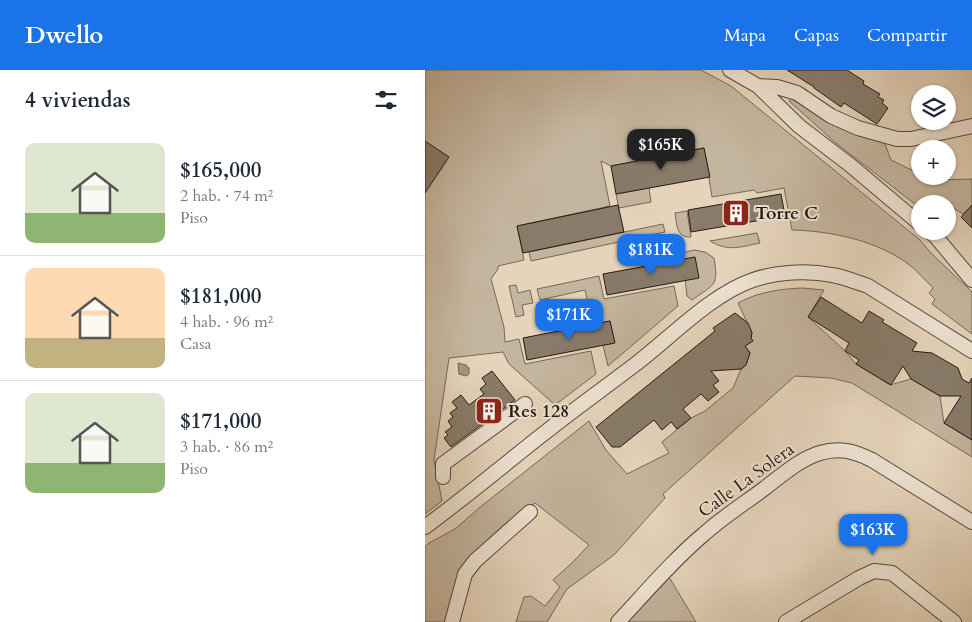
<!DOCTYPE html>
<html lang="es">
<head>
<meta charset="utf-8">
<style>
	body { margin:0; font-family:Cardo,serif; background:#f2f2f3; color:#1f2937; height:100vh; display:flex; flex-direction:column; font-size:19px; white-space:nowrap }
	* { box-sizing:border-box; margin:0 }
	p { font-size:16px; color:#747a83 }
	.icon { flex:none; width:28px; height:28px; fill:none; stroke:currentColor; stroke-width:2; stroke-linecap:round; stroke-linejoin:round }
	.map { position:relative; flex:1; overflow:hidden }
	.panel { display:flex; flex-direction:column; background:#fff; width:425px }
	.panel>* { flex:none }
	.buttons { position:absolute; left:486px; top:15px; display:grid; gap:10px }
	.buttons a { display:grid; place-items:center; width:45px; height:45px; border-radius:50%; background:#fff; box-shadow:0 1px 4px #0004; font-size:25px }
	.price { position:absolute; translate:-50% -42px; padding:0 11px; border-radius:10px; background:#1a73e8; color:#fff; font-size:16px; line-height:32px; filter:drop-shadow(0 1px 2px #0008) }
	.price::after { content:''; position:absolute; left:50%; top:30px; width:15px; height:11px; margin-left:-8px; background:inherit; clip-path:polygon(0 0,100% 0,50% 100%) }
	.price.active { background:#222; color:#fff }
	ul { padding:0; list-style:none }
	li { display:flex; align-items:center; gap:15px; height:125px; padding:0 25px }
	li+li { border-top:1px solid #e0e1e3 }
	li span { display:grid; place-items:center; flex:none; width:140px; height:100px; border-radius:10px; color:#555 }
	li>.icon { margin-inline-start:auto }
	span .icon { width:60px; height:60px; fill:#fffc; stroke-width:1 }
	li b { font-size:21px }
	h2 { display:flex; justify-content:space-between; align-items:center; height:60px; padding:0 25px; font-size:21px }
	header { display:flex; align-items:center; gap:30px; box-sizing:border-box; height:70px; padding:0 25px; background:#1a73e8; color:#fff }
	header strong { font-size:24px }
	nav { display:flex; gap:28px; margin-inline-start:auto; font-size:18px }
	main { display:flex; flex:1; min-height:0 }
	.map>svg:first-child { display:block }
	.green { fill:#c4b59e; stroke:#746858 }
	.water { fill:#a39582; stroke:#706455 }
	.building { fill:#887b6a; stroke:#231b12 }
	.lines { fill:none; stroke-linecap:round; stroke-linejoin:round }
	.minor-casing { stroke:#54493c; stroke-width:16 }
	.minor { stroke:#eee3d3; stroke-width:14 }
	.labels { text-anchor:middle; stroke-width:4; stroke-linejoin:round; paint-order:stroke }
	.poi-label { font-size:18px; font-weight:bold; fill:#231b12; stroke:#eee3d3; text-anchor:start }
	.street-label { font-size:18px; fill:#231b12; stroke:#eee3d3 }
</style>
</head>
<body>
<header>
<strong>Dwello</strong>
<nav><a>Mapa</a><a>Capas</a><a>Compartir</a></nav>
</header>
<main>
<section class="panel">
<h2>4 viviendas<svg class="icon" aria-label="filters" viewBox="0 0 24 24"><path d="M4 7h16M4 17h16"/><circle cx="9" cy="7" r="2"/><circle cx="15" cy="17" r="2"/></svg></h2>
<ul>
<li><span style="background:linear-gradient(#dfe7d0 70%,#8fb573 0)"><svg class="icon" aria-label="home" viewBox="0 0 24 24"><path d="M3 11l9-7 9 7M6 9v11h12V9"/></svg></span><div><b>$165,000</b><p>2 hab. · 74 m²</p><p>Piso</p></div></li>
<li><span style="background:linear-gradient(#ffd9b3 70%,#c2b280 0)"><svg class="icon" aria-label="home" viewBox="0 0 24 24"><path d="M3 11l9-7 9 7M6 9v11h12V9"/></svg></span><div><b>$181,000</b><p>4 hab. · 96 m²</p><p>Casa</p></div></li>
<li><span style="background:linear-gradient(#dfe7d0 70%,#8fb573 0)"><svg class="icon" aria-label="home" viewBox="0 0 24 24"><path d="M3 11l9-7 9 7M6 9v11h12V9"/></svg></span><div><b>$171,000</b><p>3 hab. · 86 m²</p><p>Piso</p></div></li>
</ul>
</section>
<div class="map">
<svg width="547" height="552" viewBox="0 0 547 552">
	<rect width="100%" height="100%" fill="#e5d4bb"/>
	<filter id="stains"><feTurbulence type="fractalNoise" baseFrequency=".004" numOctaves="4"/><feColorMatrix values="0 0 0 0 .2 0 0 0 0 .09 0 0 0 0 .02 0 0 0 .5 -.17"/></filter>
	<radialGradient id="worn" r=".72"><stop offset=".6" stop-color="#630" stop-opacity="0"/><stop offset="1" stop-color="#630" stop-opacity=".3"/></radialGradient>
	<path class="green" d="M0 0H276L306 16 495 170 507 184 547 222V264L507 234 510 229 504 223 508 218C498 208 488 196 476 189 444 169 404 161 367 160L359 118 332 123 329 120 287 127 279 78 186 96 176 91 185 136 92 156 99 190 73 196V199L66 209 79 257 80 272 94 269 100 294 166 281 171 304 130 335 84 294 78 282 24 288 9 390 17 431 0 444Z
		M372 23 457 66 466 90 495 104V106H500L508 110 547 109V135L538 144 530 139 523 138 522 134H495V138L411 73 364 31Z
		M224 118 226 132 194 138 191 124Z
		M262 141 266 167C251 168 252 154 250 143Z
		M238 154 240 162 106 191 104 182Z
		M332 163 335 173C315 177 303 182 285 171Z
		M269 180 280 182 289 188C294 217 289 214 267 230L262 226 257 183Z
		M174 206 179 229 249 216 253 236 183 296 178 275 189 273 185 251 176 253 174 245 166 247 160 220 115 230 112 219Z
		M91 215 93 223 105 220 108 233 97 235 99 245 91 247 84 216Z
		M377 218 399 220 383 247 420 281 431 294 465 315 486 309 515 326 519 353 547 370V387L427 313 406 308 370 306 238 424 240 428 189 485 142 519 122 552H91L99 527 106 526 120 536 135 517 128 510 146 494 164 475 110 433 48 488 22 552H0V477L4 473 30 459 54 438 164 351 181 380 202 404 244 383 237 372 266 348 280 341 308 318 316 299 321 295 325 283 320 276 327 271 326 268 327 263 313 233C333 222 355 219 377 218Z
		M241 502 271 552H190Z"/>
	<path class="water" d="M33 293 41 295 44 298V304L41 306 34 304Z"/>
	<path class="building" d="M362 0H422L439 11 438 14 455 24 453 27 459 30 457 33 463 38 452 54 419 33 416 37 389 18V17Z
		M0 71 24 87 0 123Z
		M279 78 285 107 191 124 186 96Z
		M356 124 360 146 266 162 263 140Z
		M193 135 199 162 98 183 92 156Z
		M547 135V158L536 147Z
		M270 187 274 208 182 225 178 204Z
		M396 227 437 253 444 241 459 250 457 252 492 273 487 281 507 283 533 298 537 309 544 313 547 308V370L519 353 536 326H515L486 309 478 296 466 315 431 294 434 290 420 281 424 273 383 247Z
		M310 243 323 253 327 263 326 268 328 271 320 276 325 283 321 295 316 299 286 301 294 311 288 315 294 322 283 331 276 324 258 339 266 348 252 359 246 352 237 360 229 350 195 377H187L171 357 290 261 288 258Z
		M185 251 190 273 102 290 98 268Z
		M67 301 90 330 26 377 19 368 23 365 20 362 27 357 23 351 28 347 25 343 32 338 27 332 36 325 44 335 59 324 55 319 61 314 57 308Z"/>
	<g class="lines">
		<g class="minor-casing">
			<path id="minor" d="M305 0 333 16 374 56 425 95 495 154
				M333 16 352 17 372 23 406 46 433 58 472 69H486L547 56
				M504 161 511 167 547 210
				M18 407V394L100 334
				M0 457C42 426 81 393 122 361 151 338 182 316 212 293 247 266 287 224 328 210 352 202 382 200 407 205 419 207 431 212 443 216L547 281
				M27 552 40 504 50 491 105 442
				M193 552C221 522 248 490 279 464 298 447 320 433 340 418 357 405 375 389 395 383 414 377 429 381 447 390L547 452
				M361 552 434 508 449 501 467 503 529 552"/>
		</g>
		<use href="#minor" class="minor"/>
	</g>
	<defs>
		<g id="building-square" transform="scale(1.4375)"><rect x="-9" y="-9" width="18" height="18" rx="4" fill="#8f2418" stroke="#eee3d3"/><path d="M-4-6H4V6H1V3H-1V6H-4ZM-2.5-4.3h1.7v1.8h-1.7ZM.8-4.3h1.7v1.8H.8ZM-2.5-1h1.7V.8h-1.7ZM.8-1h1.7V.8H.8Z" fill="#fff"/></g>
	</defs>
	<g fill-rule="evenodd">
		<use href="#building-square" x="311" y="143"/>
		<use href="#building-square" x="64" y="341"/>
	</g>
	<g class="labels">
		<g class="poi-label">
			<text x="330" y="149">Torre C</text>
			<text x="83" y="347">Res 128</text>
		</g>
		<g class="street-label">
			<text transform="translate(321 410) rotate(-36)" y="6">Calle La Solera</text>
		</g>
	</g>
	<rect width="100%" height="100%" filter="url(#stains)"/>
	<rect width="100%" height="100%" fill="url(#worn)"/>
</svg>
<div class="buttons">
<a><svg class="icon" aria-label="layers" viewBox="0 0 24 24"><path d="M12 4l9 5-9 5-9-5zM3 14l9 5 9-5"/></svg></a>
<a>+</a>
<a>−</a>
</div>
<b class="price active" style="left:236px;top:101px">$165K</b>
<b class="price" style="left:226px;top:206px">$181K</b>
<b class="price" style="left:144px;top:271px">$171K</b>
<b class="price" style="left:448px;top:486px">$163K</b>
</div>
</main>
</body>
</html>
